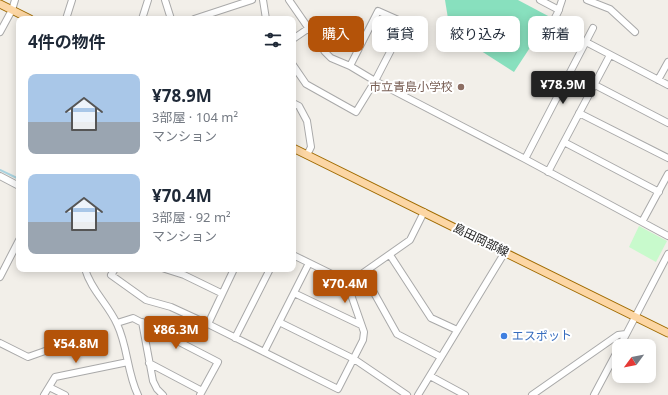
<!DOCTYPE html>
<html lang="ja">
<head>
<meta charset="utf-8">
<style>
	body { margin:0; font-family:"Noto Sans","Noto Sans JP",sans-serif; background:#f6f6f7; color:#1f2937; height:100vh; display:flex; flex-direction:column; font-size:15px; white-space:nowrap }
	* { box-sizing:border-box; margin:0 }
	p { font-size:13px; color:#747a83 }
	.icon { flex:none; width:22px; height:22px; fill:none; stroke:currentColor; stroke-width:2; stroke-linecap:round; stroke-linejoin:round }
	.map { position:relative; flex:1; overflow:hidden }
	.drawer { position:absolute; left:16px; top:16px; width:280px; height:256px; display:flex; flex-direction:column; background:#fff; border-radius:8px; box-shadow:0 2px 10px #0003 }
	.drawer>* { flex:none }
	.hud { position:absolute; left:308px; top:16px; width:300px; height:36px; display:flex; gap:8px }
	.needle { width:26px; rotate:238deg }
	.buttons { position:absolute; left:612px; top:339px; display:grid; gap:8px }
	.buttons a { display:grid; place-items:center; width:44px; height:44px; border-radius:8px; background:#fff; box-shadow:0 2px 10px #0003; font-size:20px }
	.price { position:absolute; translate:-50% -34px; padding:0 9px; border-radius:4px; background:#b45309; color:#fff; font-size:13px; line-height:26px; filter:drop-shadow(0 1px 2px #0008) }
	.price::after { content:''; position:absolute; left:50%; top:24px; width:12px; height:9px; margin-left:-6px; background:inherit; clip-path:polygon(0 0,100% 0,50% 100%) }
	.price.current { background:#222; color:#fff }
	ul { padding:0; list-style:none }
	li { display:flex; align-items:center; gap:12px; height:100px; padding:0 12px }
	li span { display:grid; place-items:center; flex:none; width:112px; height:80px; border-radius:8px; color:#555 }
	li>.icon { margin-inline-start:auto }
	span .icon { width:48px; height:48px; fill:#fffc; stroke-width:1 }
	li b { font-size:17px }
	h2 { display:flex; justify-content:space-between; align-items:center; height:48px; padding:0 12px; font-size:17px }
	.tag { padding:0 14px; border-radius:8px; background:#fff; box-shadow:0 2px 10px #0003; font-size:14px; line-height:36px }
	.tag.current { background:#b45309; color:#fff }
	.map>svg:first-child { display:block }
	.park { fill:#c8facc }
	.pitch { fill:#88e0be }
	.water { fill:#aad3df }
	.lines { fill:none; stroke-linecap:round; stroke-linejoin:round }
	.stream { stroke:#aad3df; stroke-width:2 }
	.minor-casing { stroke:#a9a9a9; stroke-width:8 }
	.major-casing { stroke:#a06b00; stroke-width:9 }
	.minor { stroke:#fff; stroke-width:6 }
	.major { stroke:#fcd6a4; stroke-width:7 }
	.education-dot { fill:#8d6e63; stroke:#fff; stroke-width:1.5 }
	.shop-dot { fill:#3f7fe0; stroke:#fff; stroke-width:1.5 }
	.labels { text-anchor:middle; stroke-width:4; stroke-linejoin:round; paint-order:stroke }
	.education-label { font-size:12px; fill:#785e54; stroke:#fff; text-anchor:end }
	.street-label { font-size:12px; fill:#222; stroke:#fff }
	.shop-label { font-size:12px; fill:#366cbe; stroke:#fff; text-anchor:start }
</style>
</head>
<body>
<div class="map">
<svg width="668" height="395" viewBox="0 0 668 395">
	<rect width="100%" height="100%" fill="#f2efe9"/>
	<path class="park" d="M639 226 667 241 656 262 629 247Z"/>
	<path class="pitch" d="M445 0H518L550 17 514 72 450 31Z"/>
	<path class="water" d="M565 18 584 28 578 39 559 30Z
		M556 34 573 44 569 52 551 42Z"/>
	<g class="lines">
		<path class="stream" d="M0 170 19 179"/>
		<g class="minor-casing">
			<path id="minor" d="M165 0 171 19
				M263 0 266 19
				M289 0 325 52 331 58 350 66 375 81 525 159 668 236
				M540 0 559 10
				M587 0 610 9 635 32
				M66 19 72 0
				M142 19 148 0
				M194 19 252 0
				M0 32 12 10 15 0
				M293 39 309 28
				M586 42 668 85
				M540 46 558 12 562 0
				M293 65 306 84 356 112 375 81 405 23 378 11 350 66
				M658 80 668 62
				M595 85 668 123
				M293 103 299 106 307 121 311 147 307 155
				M579 113 668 158
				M564 142 659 192
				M525 159 593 28
				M548 172 610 55
				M0 176 19 186
				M424 212 410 240 363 273 397 334 441 357
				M642 222 668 174
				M390 255 431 318 457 330
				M85 269C91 290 108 304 117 324 128 347 127 373 138 395
				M115 269 111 275 146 300 171 307 208 324 338 389 363 340 364 332 348 286 344 280 293 255
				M165 269 184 275 221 293
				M0 277 19 240
				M294 293 361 325
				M142 322 153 381 157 389 163 395
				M279 322 354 359 407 395
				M117 323 133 318 218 362 200 395
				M208 324 234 269
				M235 338 270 269
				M0 343 28 357 45 351
				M620 346 668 254
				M264 352 309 263
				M149 363 202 391
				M430 376 465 395
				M49 387 65 395
				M44 395 55 377 128 362
				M418 395 505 252
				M532 395 618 335 626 334
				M594 395 619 348"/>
		</g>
		<g class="major-casing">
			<path id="major" d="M0 4 30 19
				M293 148 668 333"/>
		</g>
		<use href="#minor" class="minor"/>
		<use href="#major" class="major"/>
	</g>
	<circle class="education-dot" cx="461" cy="87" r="4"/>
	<circle class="shop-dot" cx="504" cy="336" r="4"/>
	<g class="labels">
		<g class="education-label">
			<text x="453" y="91">市立青島小学校</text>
		</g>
		<g class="street-label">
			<text transform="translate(481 240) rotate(26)" y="4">島田岡部線</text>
		</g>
		<g class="shop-label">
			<text x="512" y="340">エスポット</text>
		</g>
	</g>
</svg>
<div class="buttons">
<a><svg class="needle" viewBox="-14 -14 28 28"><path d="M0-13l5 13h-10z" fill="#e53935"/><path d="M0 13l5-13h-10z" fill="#747a83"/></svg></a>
</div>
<b class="price current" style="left:563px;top:105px">¥78.9M</b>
<b class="price" style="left:345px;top:304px">¥70.4M</b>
<b class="price" style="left:176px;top:350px">¥86.3M</b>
<b class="price" style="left:76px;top:364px">¥54.8M</b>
<div class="hud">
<a class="tag current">購入</a>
<a class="tag">賃貸</a>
<a class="tag">絞り込み</a>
<a class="tag">新着</a>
</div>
<section class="drawer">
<h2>4件の物件<svg class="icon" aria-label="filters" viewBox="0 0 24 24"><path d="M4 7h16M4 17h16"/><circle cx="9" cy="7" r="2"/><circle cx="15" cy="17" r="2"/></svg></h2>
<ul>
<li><span style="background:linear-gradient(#a9c7e8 60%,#9aa5b1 0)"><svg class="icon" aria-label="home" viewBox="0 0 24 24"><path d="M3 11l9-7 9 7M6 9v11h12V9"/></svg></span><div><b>¥78.9M</b><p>3部屋 · 104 m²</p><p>マンション</p></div></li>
<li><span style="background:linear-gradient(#a9c7e8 60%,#9aa5b1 0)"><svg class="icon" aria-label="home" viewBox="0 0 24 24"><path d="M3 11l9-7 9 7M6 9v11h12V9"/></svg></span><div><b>¥70.4M</b><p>3部屋 · 92 m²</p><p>マンション</p></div></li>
</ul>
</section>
</div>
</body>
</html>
